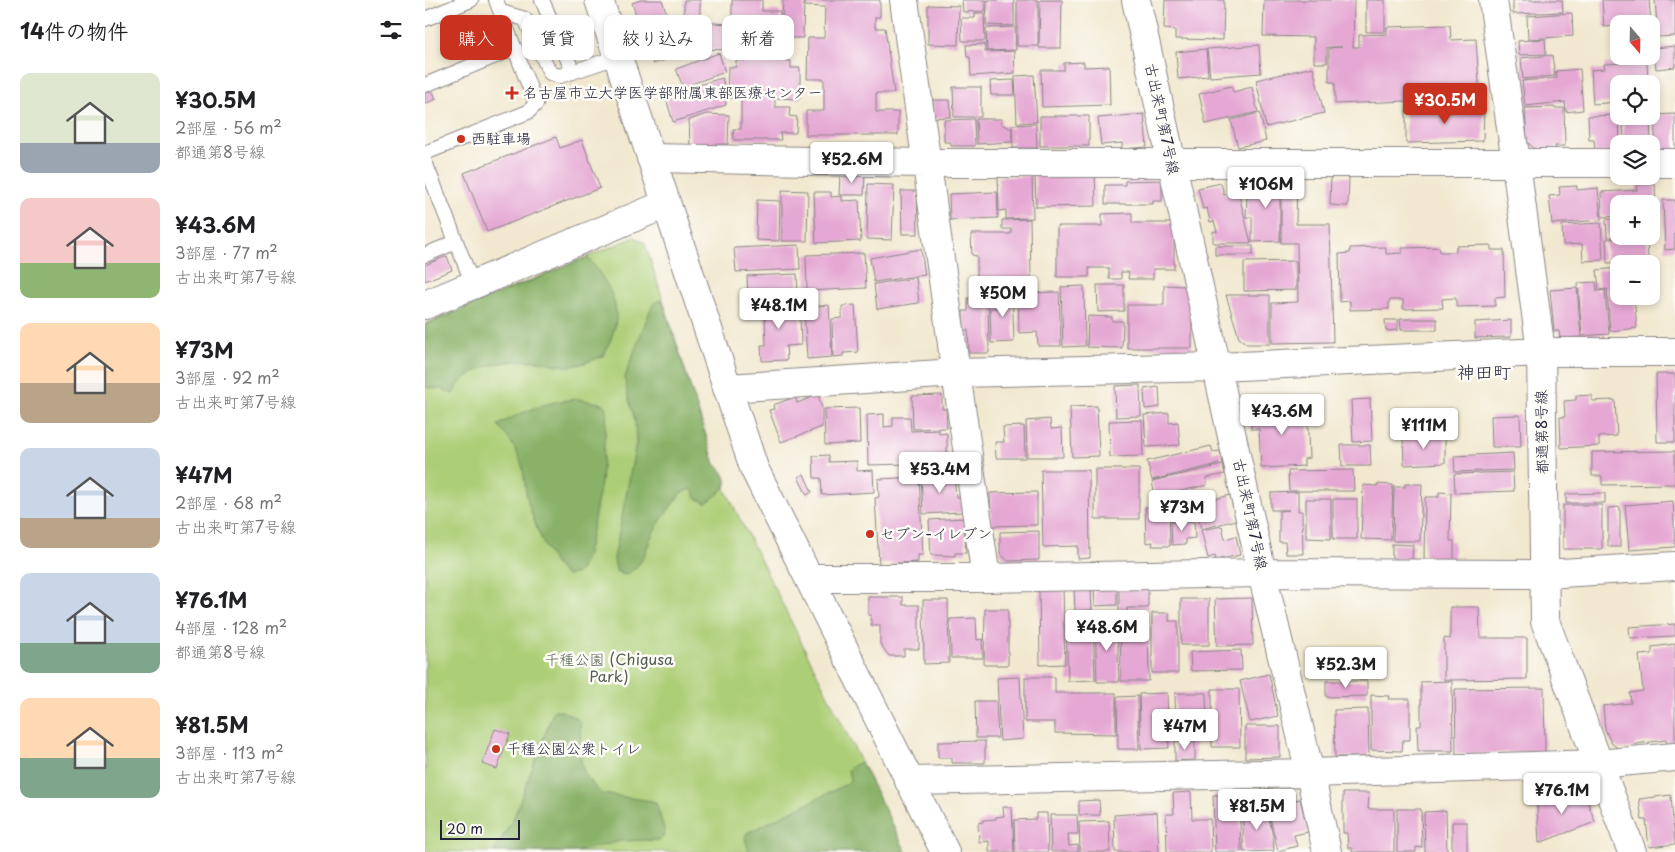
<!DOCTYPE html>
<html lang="ja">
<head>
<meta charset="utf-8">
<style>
	body { margin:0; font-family:"Playpen Sans","Klee One",sans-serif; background:#f6f6f6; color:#202124; height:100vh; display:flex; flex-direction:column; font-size:19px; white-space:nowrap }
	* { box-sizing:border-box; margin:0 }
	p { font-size:16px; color:#757577 }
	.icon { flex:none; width:28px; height:28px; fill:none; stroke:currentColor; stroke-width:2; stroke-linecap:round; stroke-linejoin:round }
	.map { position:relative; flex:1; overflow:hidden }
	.details { display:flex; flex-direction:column; background:#fff; width:425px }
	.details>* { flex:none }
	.banner { position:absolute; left:15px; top:15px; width:475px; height:45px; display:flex; gap:10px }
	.needle { width:32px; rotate:160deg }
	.fabs { position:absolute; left:1185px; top:15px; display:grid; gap:10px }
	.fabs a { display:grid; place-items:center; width:50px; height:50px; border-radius:10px; background:#fff; box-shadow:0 2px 8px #0003; font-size:25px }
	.scale { position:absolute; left:15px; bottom:12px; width:80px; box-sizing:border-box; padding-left:5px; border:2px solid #22223b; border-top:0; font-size:14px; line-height:18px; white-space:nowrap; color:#22223b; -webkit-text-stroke:4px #fdfcf7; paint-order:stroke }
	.price { position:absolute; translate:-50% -42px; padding:0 11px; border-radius:5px; background:#fff; color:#222; font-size:16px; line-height:32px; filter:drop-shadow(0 1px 2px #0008) }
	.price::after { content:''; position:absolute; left:50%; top:30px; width:15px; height:11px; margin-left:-8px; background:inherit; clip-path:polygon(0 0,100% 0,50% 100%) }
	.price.current { background:#c8321e; color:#fff }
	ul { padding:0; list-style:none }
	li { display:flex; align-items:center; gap:15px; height:125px; padding:0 20px }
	li span { display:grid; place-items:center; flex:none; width:140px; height:100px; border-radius:10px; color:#555 }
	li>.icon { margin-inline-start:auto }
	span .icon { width:60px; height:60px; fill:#fffc; stroke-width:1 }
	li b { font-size:21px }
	h2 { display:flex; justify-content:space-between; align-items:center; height:60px; padding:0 20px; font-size:21px }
	.pill { padding:0 18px; border-radius:10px; background:#fff; box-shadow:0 2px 8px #0003; font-size:18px; line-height:45px }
	.pill.current { background:#c8321e; color:#fff }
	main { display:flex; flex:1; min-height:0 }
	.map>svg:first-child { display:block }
	.green { fill:#acce76; stroke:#677858 }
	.forest { fill:#89b167; stroke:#566a51 }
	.building { fill:#e5a8d4 }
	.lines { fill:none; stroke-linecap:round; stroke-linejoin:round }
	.lane-casing { stroke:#8a8585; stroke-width:16 }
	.street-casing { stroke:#8a8585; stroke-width:30 }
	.secondary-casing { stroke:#8a8585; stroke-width:30 }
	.lane { stroke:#fff; stroke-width:14 }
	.street { stroke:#fff; stroke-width:28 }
	.secondary { stroke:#fff; stroke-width:28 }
	.poi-dot { fill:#c8321e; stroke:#fdfcf7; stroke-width:2 }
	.labels { text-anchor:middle; stroke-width:5; stroke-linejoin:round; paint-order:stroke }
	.poi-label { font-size:15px; fill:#22223b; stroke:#fdfcf7; text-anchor:start }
	.street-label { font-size:15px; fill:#22223b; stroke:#fdfcf7 }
	.park-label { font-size:15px; fill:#525e50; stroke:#fdfcf7 }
	.quarter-label { font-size:18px; fill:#22223b; stroke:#fdfcf7 }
</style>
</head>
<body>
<main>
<section class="details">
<h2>14件の物件<svg class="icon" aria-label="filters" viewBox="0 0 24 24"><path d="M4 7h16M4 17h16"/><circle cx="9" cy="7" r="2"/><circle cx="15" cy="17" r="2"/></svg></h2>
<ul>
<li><span style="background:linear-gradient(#dfe7d0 70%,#9aa5b1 0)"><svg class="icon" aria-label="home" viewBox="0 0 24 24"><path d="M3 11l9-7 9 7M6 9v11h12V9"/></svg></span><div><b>¥30.5M</b><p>2部屋 · 56 m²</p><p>都通第8号線</p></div></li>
<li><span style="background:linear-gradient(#f6c9c9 65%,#8fb573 0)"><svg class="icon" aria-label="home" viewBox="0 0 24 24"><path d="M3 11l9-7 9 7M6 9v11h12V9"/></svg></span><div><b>¥43.6M</b><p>3部屋 · 77 m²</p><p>古出来町第7号線</p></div></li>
<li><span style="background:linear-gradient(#ffd9b3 60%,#b9a48a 0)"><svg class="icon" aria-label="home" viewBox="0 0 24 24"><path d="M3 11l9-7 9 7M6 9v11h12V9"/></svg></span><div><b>¥73M</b><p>3部屋 · 92 m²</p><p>古出来町第7号線</p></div></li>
<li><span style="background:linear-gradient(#c9d6e8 70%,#b9a48a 0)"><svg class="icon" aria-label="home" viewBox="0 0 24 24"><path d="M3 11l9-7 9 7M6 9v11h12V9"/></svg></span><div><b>¥47M</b><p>2部屋 · 68 m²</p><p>古出来町第7号線</p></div></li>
<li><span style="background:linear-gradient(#c9d6e8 70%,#7fa58c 0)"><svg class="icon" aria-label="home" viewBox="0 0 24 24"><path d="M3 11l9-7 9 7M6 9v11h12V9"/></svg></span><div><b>¥76.1M</b><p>4部屋 · 128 m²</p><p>都通第8号線</p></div></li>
<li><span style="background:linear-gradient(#ffd9b3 60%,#7fa58c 0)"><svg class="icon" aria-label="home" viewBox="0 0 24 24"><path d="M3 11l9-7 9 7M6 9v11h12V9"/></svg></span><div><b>¥81.5M</b><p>3部屋 · 113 m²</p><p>古出来町第7号線</p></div></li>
</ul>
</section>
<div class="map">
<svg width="1250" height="852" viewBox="0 0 1250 852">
	<rect width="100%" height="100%" fill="#fdfcf7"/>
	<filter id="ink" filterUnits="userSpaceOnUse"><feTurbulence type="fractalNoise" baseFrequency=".02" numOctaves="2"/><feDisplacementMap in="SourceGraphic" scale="10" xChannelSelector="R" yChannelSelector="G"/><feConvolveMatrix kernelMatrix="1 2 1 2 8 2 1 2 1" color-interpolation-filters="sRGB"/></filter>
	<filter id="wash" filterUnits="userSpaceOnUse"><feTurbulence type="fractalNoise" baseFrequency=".0096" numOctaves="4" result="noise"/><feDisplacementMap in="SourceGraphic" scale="20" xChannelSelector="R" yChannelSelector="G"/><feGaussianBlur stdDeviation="1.12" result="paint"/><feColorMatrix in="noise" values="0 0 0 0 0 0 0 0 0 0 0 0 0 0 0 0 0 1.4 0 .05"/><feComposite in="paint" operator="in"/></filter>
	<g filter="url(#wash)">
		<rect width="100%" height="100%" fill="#f1e8cf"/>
		<path class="green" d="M210 237 220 243 290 464C298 471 303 478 300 489L481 852H0V324Z"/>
		<path class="forest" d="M162 257C175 272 191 294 191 315 192 327 183 347 178 356 167 360 152 367 140 366 131 366 122 361 113 361 84 359 41 365 28 394L16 389 0 387V325Z
			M237 300 290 464C311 483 299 490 281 503L271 498 267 489C263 490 259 491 256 493 250 500 236 520 231 528 220 546 222 564 200 575L191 571 189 559 211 443 210 421 202 392 200 378 204 365 226 308 229 303Z
			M153 399 179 404 182 411 176 483 162 556 154 572 142 576C123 563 108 521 102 498 99 485 100 471 94 457 89 445 81 435 73 425 101 410 122 401 153 399Z
			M129 710C137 710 150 716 155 722 157 737 153 755 158 769 162 779 170 787 177 794L227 801 231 803 240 832 238 837 233 840 196 841 150 852H69L89 817Z
			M436 762 481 852H324L320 837 322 833 422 784 425 780 423 770 427 766Z"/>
		<g id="blocks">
			<path class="building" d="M216 0H237L256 55 228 64 207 3Z
				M259 0H275V15L268 16V21H259Z
				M307 0H337V11H355V48H313V23H307Z
				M358 0H379L378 38H356Z
				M380 0H455V17H450V28H460L469 93H451V112H473V135H381V111H399V79H382L383 38H399L400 7 380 6Z
				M537 0H560V11L538 12Z
				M562 0H589V26L561 25Z
				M592 0H613V46H592Z
				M615 0H637L636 48H614Z
				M740 0H799L798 40 750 39V30L739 29Z
				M839 0H929L928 47H934V35L962 34V27L1025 25 1026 40 1051 39 1055 98 910 104V82H904V48L917 47H902V63H889V37L838 36Z
				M941 0H960V32H941Z
				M1088 0H1137L1138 12 1088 14Z
				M1177 0H1224L1226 23 1194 24V26L1179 27Z
				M1230 0H1250V36L1233 37Z
				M503 5 534 6 533 45 503 44Z
				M550 13H559L560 41H537L536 18H550Z
				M1147 13 1148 36 1103 39 1102 16Z
				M259 22 277 23 276 48 258 47Z
				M278 22 303 24 302 50 276 49Z
				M590 27 591 50 562 51 561 28Z
				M1120 39 1121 54 1094 55 1093 41Z
				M560 44V52L589 51 590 73 546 76 545 57H542L541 45Z
				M834 45 836 73 785 77 782 49Z
				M1250 46V67L1231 69 1229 48Z
				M781 49 783 76 753 79 751 52Z
				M294 53 300 72 258 87 251 69Z
				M1127 55 1130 76 1098 79 1096 58Z
				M311 60 366 61V68H375V99L350 98V107H365L364 116 372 117 371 133H355L356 140H309L308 129H316V98H302L303 67H311Z
				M659 62V67L684 66 685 105 617 107 616 70H639V63Z
				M1222 62 1223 84H1194V102L1168 104 1166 70 1180 69 1179 64Z
				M888 67 899 113 841 127 831 80Z
				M1155 69 1158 110 1141 112 1140 102 1100 106 1097 81 1132 78 1131 71Z
				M609 75 612 122 592 123 590 76Z
				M297 78 300 88 301 105 248 122 240 95Z
				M589 80 590 95H566L565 81Z
				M806 86 808 92 827 87 833 112 781 124 774 94Z
				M6 87 11 99 0 104V89Z
				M528 87H556V117H529Z
				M508 100H525L526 117 508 118Z
				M1129 107V108H1139L1140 146H1130L1131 150 1112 151 1102 142 1100 108Z
				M1059 108 1058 141 981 143V110Z
				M835 113 841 141 813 147 806 120Z
				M281 114 304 115 303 144 265 145 264 120Z
				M719 114 722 147 697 149V143L676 145 673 118Z
				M1250 114V152L1231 153 1229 115Z
				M1194 115 1195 144H1194V152L1170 153 1169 140H1164L1163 116Z
				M615 116H664V146H615Z
				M1198 116H1225L1226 144H1199Z
				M549 119 550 146H526V142H519V120Z
				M551 119H576V124L587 129V142L552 144Z
				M611 124 612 148H588L587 125Z
				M131 137 135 148 157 140 175 188 62 232 39 173Z
				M670 173 671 206 611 207 610 174Z
				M415 174H440L439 195H414Z
				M832 174H855V241L827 242V217H821L822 195H832Z
				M856 174H872L871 224H905L908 342 847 343V303L873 302 872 243H856Z
				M607 176 608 218 581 219V210L574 211 573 177Z
				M906 177H924L923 206 905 205Z
				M737 180V201H728V204H680V185H700V181Z
				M796 183 799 195 813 191 826 243H788V231L792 232 789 221 785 222 782 208 778 209 773 188Z
				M443 184 469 185 467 240 442 239Z
				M1230 184 1231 215H1226V204H1194V216L1177 217 1176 192 1212 190 1211 185Z
				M1152 186V190L1173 188 1176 220 1127 224 1124 196 1135 195 1134 187Z
				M357 190 383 191 382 241H357Z
				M476 191H492L493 234H477Z
				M389 192H406V197L417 196V201L434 200 436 241 391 243Z
				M572 192 573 218 525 220 524 194Z
				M332 200 355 201 354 241 331 240Z
				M1238 200H1250V249L1240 250Z
				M707 213V223H749V269H728V279H703L704 272H696V279H684V268H664V277H632V226H677V214Z
				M1226 217H1231L1232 236H1226Z
				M605 219 606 280 552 281V256L547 255 546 234H586V229H577V220Z
				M1181 219H1194V237H1182Z
				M1176 223 1178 260 1158 261 1157 244 1138 245 1137 225Z
				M1222 237 1223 262 1182 263 1181 239Z
				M374 245 375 269 311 272 309 248Z
				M1066 245V250H1079L1080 297 1070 298V306L1031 307V298L1017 299 1018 308 978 309V300H964V309L925 310V301L915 302 914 254 925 253V248L961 247V254L977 253V248L1014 247 1015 252H1031V246Z
				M790 246H828V255H790Z
				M496 249 500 275 449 282 445 258Z
				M439 253 441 288 382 291 381 255Z
				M22 256 27 270 0 281V265Z
				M871 261V290L819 291V262Z
				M1194 268V296H1209L1212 328 1185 331 1182 289 1174 290 1172 270Z
				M372 274 373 298 323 300 322 276Z
				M491 278 494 303 452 309 449 284Z
				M1171 282 1172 291 1180 290 1184 334 1157 336 1153 283Z
				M672 285H699V311L673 312Z
				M739 285 761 286 767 305V348H702V305H739Z
				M659 286 660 346 638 347 636 287Z
				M574 288H587L589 342 566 343 565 308H574Z
				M1152 288 1156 337 1135 338 1134 331H1129L1125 290Z
				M634 292 636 346H613L612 332 594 333 593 293Z
				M801 295H845V344H822L814 338Z
				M563 297 564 353H544L543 330H538V311H543V298Z
				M369 303 370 316H375L376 345 361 346 362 360 337 361 336 345H341L340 317H330L329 304Z
				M404 305 407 357 382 359 379 307Z
				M430 305 433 352 418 353V356L408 357 407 319 417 318V306Z
				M663 316 687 317V321H698L697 348 662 347Z
				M975 319H1012V330H976Z
				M960 320H973V330L961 331Z
				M1086 320V337L1050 338V322Z
				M1231 374H1250V442H1232Z
				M715 385 716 416 691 417 690 386Z
				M734 387 735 407 720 409 719 389Z
				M393 395 397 408V427L356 442 344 410 349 409 348 405 370 397 372 403Z
				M517 395V409H521L522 428 488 429 487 396Z
				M1167 395V401L1190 400 1192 436 1174 437V446L1136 448 1135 417H1140L1139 401 1151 400V396Z
				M945 399 947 441 928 442 926 400Z
				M672 406 674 456 647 457 645 407Z
				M882 407 884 458 879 459V466L836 468 834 429H826V409Z
				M434 408 435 443 400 445 399 409Z
				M744 413V423L753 422 755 445 721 447 719 415Z
				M459 414V427L468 426V417H485L486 431 514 430V434L522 433V463L443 465 442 415Z
				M1095 415 1096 447H1067L1066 416Z
				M625 419 626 429 637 428 638 457H602L601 421Z
				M717 420 718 456 685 457 684 421Z
				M599 426 600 458H571L570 442H579L578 427Z
				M1020 436V463L979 465 978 438Z
				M916 445H945L946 466H917Z
				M786 446 788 452 795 451 798 463 727 480 722 461Z
				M1250 451V484L1177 485V476H1167V452Z
				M1088 453 1089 470 1030 472 1029 456Z
				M404 455V462L432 461V471L448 470 449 492 397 495 396 478H389L388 456Z
				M798 465 800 474 781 478 782 485 730 497 727 481Z
				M670 469H714V519H670Z
				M616 470H664L665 558 653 559V546L618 547Z
				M928 470 929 491H864L863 471Z
				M1088 472 1089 491 1030 493 1029 474Z
				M529 473 531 497H537L538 512 498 514 496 475Z
				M379 474 387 492 382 495 373 477Z
				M494 477 498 555H493V562L454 564 450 498 454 497 453 479Z
				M952 484 968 485 966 540 936 539 938 485 952 486Z
				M980 484H997L995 541H968L969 487H980Z
				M612 492V525L566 526 565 493Z
				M873 492V511H877L878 554H861L860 542H854V511L864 510H846V493Z
				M1014 492 1026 493 1025 541H1029V561H999L1000 497H1014Z
				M1180 493V503H1141V494Z
				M768 494 769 520 746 521 745 504H749L750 500Z
				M805 495 811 520 776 529 772 513H775L772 499 784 496 786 500Z
				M881 499H906V539L881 538Z
				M908 499H932V539H908Z
				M1248 501 1250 547 1204 550 1200 505Z
				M1138 505H1177V549H1138Z
				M744 506 745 546H727L728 542 721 543 720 507Z
				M1195 507V547H1183V508Z
				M539 518 541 553H530V556L506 555 504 520Z
				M746 522H769L770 538 761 539V544L747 545Z
				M797 526 800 539 811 536 815 555 791 560 790 556 783 558 776 530Z
				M614 531V560L583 561 575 553V532Z
				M967 544 988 545 987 560 967 559Z
				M692 586V605L670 606 669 587Z
				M694 586H723V608H702V614H694Z
				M638 587 640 664 615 665 614 588Z
				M649 589H666L667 610 650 611Z
				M443 597H478V605H494V649H479V656H464L455 644V625H446V615H443Z
				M827 598 828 645 792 646 790 599Z
				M756 599H784V645H756Z
				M498 600H523L524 663 499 664Z
				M1025 607H1054L1055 638H1102V679L1019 680V638L1025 639Z
				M560 609H583V665H559Z
				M727 613H744V621H753V673H727Z
				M551 618 552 640 557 639 558 658H526L525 619Z
				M723 618 724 681H696L695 619Z
				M692 621 694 682H672L670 622Z
				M668 623 670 680 643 681 641 624Z
				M1250 624V636L1205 638 1204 627Z
				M1250 644V743L1242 744 1241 740 1210 744V748L1194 749 1186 743 1180 729 1178 706 1206 703 1205 693 1218 691 1214 655 1227 654V647Z
				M816 650 817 670 766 671 765 652Z
				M844 674 853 716 825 722 815 681Z
				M595 677 598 739 575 741 572 678Z
				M600 677H630V693H691V734L630 733V722H600Z
				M901 681H942V696L901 697Z
				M1027 681 1028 751H993L992 726H996V682Z
				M1119 688 1120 752 1031 754 1030 689Z
				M787 689H814L815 747H787Z
				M742 693 744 748 716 749 714 694Z
				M750 693H781L782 737H751Z
				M946 695 964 696 963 699H985V740H978L977 751 946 750Z
				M713 696 714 749H693L692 697Z
				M550 701H571L573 738H551Z
				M943 709 944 757H910L909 710Z
				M820 726H855V757L820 758Z
				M70 729 85 734 72 769 57 764Z
				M560 741V763H527V758H513V742Z
				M750 741H770V760L750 761Z
				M1111 789H1121V806L1159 792 1170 822 1114 843Z
				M766 792 767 819H785L786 852H742L741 814H749L748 793Z
				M918 793H944L943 809H969V852H927V848H923L922 833H918Z
				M869 794 871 800 875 799 883 832 869 835 872 846 853 851 841 801Z
				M788 795H814L816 852H790Z
				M1246 795 1250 844 1224 847 1221 820H1217L1214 799Z
				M674 800 675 815H654V801Z
				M578 807H587L589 852H564V841L554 842 553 823 558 822V820L571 819V817L579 816Z
				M818 808H842L848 837 849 851 818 852Z
				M972 809H996L997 848 991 847V852H972Z
				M1021 811 1022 852H1000L999 812Z
				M732 812 734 852H690L689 815Z
				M611 813H622L623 852H590L589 820 611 819Z
				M625 815H652L653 834H643L644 846 653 845V852H626Z
				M684 821 685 852H655L654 822Z
				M1027 822H1042V852H1027Z"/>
		</g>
	</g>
	<g filter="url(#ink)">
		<use href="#blocks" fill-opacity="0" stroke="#8a8585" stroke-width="1"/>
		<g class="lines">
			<g class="lane-casing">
				<path id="lane" d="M117 0 148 72
					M76 12 100 19 125 73 135 76 192 57
					M0 19 46 0
					M0 85 90 48
					M0 153 103 112 111 104 71 0
					M0 162 48 285
					M0 255 31 242"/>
			</g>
			<g class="street-casing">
				<path id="street" d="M479 0 531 373 561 578
					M711 0 837 573 885 773 902 852
					M1068 0 1091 163 1116 352 1120 621 1207 852
					M226 158 501 163H1194
					M1226 163H1250
					M0 305 241 204
					M302 388 531 373 793 367 1116 352H1250
					M385 578H561L837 573 1120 574 1250 566
					M484 781 885 773 1173 764 1250 757"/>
			</g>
			<g class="secondary-casing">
				<path id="secondary" d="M174 0 329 468 520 852"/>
			</g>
			<use href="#lane" class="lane"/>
			<use href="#street" class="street"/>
			<use href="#secondary" class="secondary"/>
		</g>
	</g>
	<g class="poi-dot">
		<path d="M84.5 85.5h5v5h5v5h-5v5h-5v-5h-5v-5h5z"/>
		<circle cx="36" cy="139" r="5"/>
		<circle cx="445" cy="534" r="5"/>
		<circle cx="71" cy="749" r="5"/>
	</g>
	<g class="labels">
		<g class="poi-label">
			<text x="98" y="98">名古屋市立大学医学部附属東部医療センター</text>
			<text x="46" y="144">西駐車場</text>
			<text x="455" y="539">セブン-イレブン</text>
			<text x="81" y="754">千種公園公衆トイレ</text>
		</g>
		<g class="street-label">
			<text transform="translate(737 119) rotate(78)" y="5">古出来町第7号線</text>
			<text transform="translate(1117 432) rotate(-91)" y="5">都通第8号線</text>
			<text transform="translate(825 514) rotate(78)" y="5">古出来町第7号線</text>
		</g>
		<g class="park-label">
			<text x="184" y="665">千種公園 (Chigusa<tspan x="184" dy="17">Park)</tspan></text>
		</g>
		<g class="quarter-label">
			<text x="1059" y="379">神田町</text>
		</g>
	</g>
</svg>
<div class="fabs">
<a><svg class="needle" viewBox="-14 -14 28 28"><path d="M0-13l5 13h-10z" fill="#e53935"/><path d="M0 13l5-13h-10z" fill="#757577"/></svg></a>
<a><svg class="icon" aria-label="locate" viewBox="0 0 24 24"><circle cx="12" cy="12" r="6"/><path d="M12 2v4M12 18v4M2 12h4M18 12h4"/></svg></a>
<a><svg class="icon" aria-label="layers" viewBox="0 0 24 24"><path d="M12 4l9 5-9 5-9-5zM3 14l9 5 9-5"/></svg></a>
<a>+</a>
<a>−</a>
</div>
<div class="scale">20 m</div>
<b class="price current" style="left:1020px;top:125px">¥30.5M</b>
<b class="price" style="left:427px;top:184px">¥52.6M</b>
<b class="price" style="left:841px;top:209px">¥106M</b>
<b class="price" style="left:578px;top:318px">¥50M</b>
<b class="price" style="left:354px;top:330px">¥48.1M</b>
<b class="price" style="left:857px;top:436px">¥43.6M</b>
<b class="price" style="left:999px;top:450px">¥111M</b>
<b class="price" style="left:515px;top:494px">¥53.4M</b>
<b class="price" style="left:757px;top:532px">¥73M</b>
<b class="price" style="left:682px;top:652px">¥48.6M</b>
<b class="price" style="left:921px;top:689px">¥52.3M</b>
<b class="price" style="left:760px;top:751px">¥47M</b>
<b class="price" style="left:1137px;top:815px">¥76.1M</b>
<b class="price" style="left:832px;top:831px">¥81.5M</b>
<div class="banner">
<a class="pill current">購入</a>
<a class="pill">賃貸</a>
<a class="pill">絞り込み</a>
<a class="pill">新着</a>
</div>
</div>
</main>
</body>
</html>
